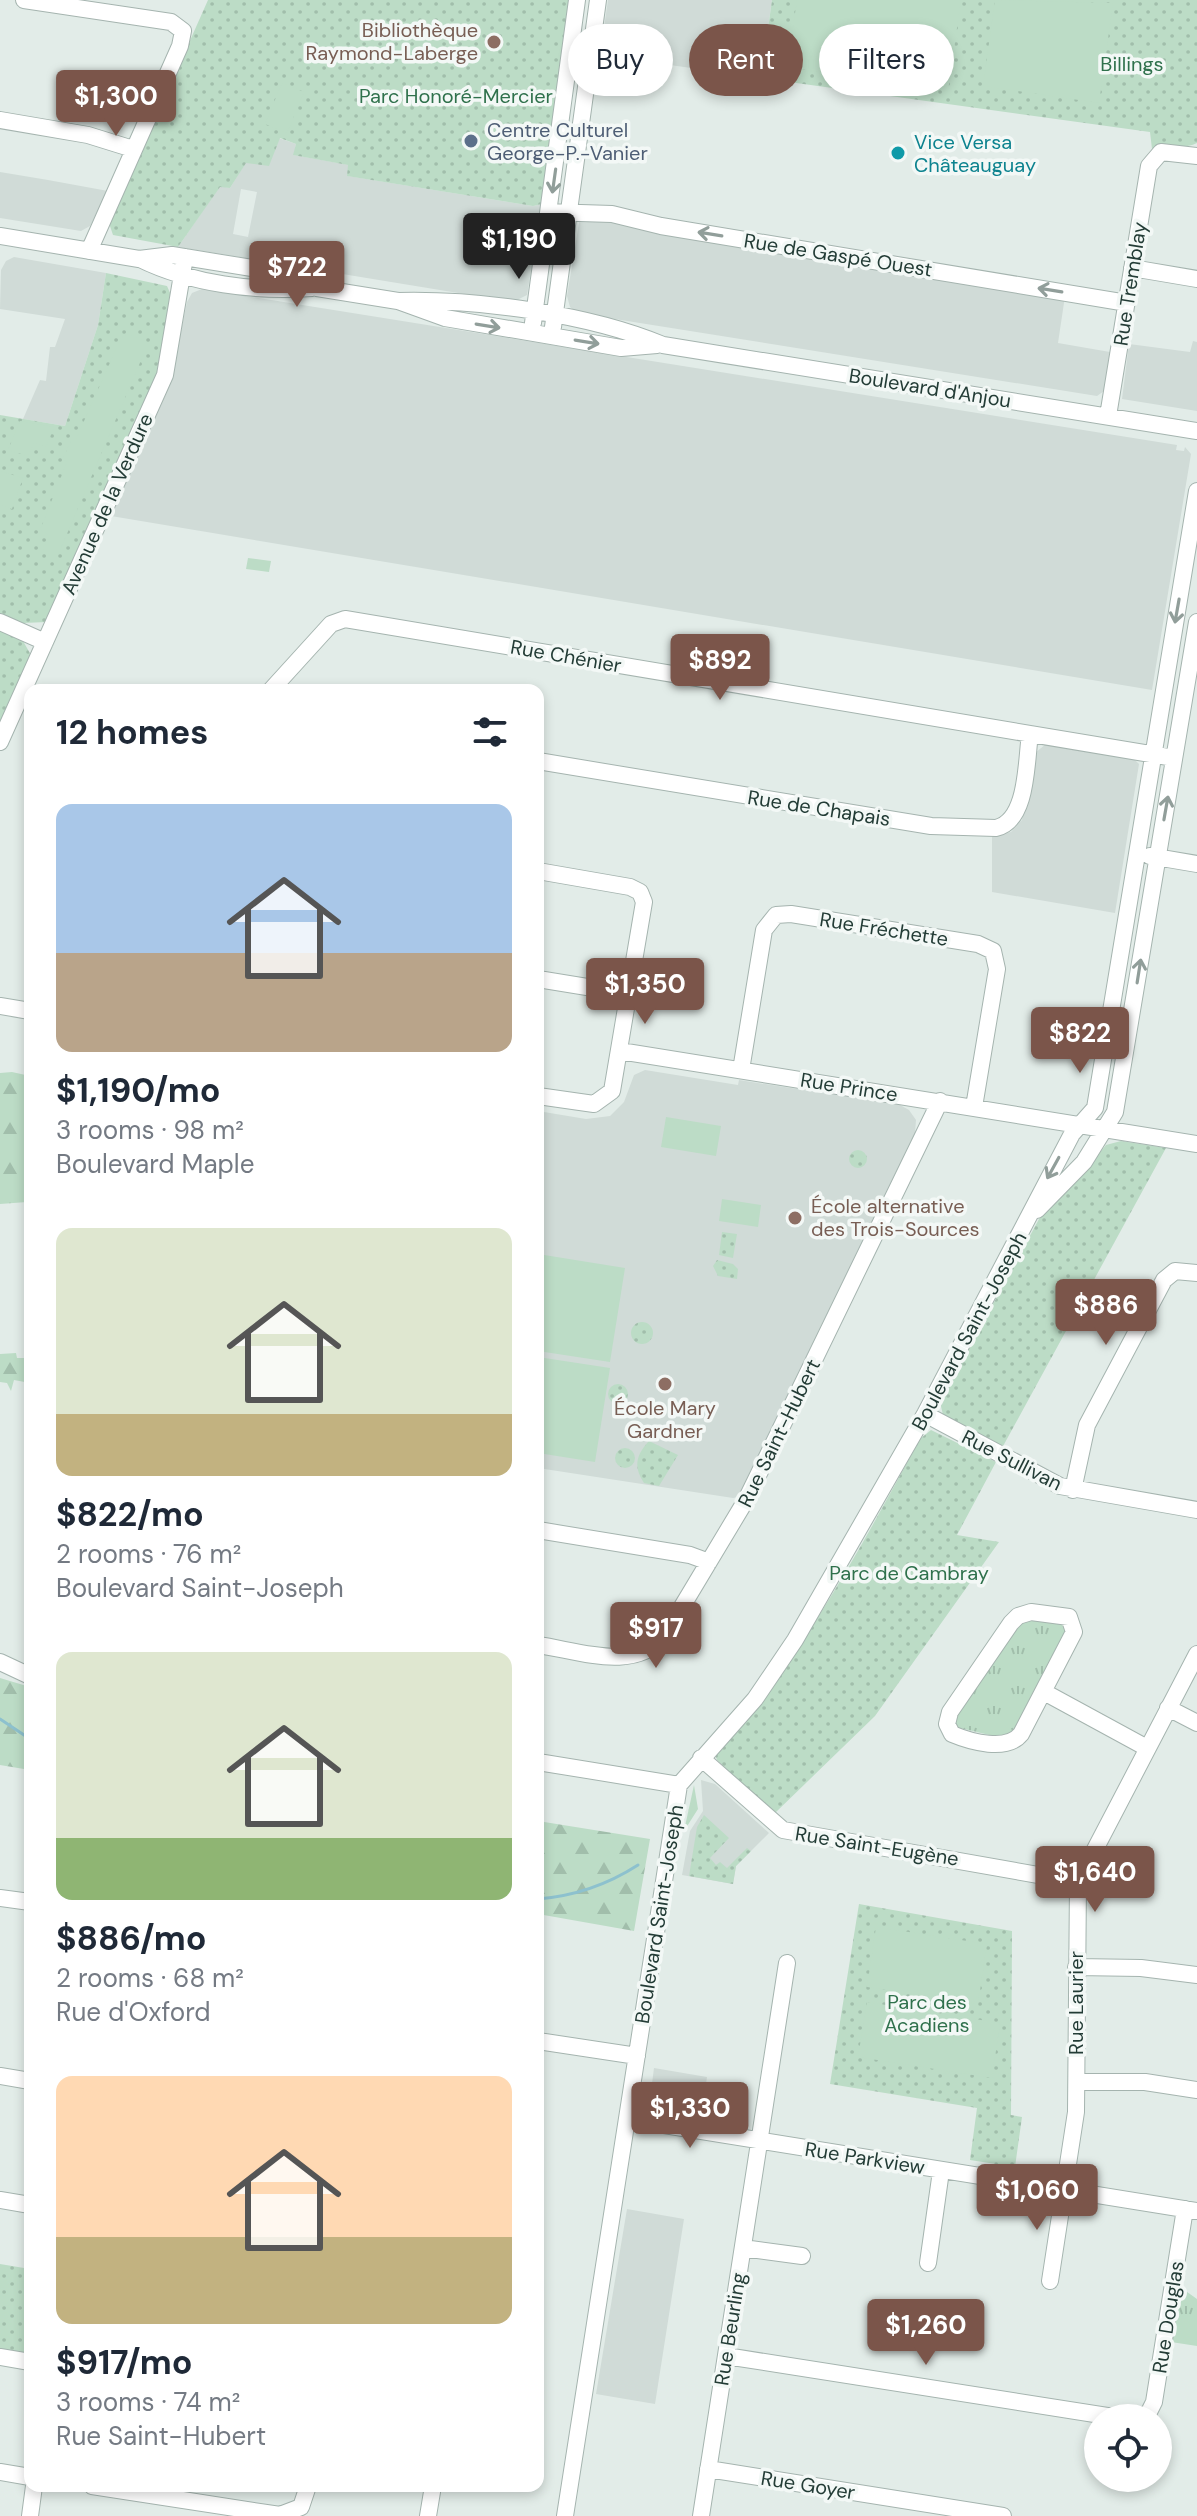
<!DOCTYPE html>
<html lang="en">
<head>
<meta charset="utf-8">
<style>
	body { margin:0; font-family:"DM Sans",sans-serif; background:#f6f6f7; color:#1f2937; height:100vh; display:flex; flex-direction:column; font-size:30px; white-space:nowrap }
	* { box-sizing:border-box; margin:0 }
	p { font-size:26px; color:#747a83 }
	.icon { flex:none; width:44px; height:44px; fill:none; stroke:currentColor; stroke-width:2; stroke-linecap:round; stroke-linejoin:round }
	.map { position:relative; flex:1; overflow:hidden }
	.details { position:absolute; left:24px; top:684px; width:520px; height:1808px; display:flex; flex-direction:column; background:#fff; border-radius:16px; box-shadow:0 4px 12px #0003 }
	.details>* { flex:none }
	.top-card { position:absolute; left:568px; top:24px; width:508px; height:72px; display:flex; gap:16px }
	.buttons { position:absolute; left:1084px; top:2404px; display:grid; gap:16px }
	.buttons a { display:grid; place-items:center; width:88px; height:88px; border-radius:50%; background:#fff; box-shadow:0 4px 12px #0003; font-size:40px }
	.price { position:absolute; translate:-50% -68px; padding:0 18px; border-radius:8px; background:#7b554a; color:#fff; font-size:26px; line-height:52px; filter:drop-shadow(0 2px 4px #0008) }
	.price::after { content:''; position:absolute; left:50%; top:48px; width:24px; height:18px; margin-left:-12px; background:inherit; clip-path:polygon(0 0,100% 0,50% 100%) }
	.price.on { background:#222; color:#fff }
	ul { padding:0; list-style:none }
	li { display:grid; align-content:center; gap:16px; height:424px; padding:0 32px }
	li span { display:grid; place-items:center; height:248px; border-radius:16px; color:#555 }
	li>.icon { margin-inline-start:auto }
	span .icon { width:144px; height:144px; fill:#fffc; stroke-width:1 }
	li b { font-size:34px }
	h2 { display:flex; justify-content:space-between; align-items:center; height:96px; padding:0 32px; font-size:34px }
	.pill { padding:0 28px; border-radius:36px; background:#fff; box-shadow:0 4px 12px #0003; font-size:28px; line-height:72px }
	.pill.on { background:#7b554a; color:#fff }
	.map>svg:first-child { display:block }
	.built { fill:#d0dbd7; fill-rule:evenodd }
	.grass { fill:url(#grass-tufts) }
	.forest { fill:url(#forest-firs) }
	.park { fill:url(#park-dots) }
	.garden { fill:#bcdcc6 }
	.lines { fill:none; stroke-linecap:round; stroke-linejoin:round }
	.stream { stroke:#8dc1ce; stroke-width:3 }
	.minor-casing { stroke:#a5b4af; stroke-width:18 }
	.minor { stroke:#fff; stroke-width:16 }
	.oneway { stroke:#919e9a }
	.education-dot { fill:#8d6e63; stroke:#f3f8f6; stroke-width:3 }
	.service-dot { fill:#5c6f8a; stroke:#f3f8f6; stroke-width:3 }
	.culture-dot { fill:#0f9aa8; stroke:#f3f8f6; stroke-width:3 }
	.labels { text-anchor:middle; stroke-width:7; stroke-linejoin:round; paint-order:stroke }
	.education-label { font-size:20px; fill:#785e54; stroke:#f3f8f6; text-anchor:end }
	.park-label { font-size:20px; fill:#2f714c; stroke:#f3f8f6 }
	.service-label { font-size:20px; fill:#4e5e75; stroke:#f3f8f6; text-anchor:start }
	.culture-label { font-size:20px; fill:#0d838f; stroke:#f3f8f6; text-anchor:start }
	.street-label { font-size:20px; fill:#233c36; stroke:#f3f8f6 }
</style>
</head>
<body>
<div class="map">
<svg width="1197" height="2516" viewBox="0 0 1197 2516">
	<defs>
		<pattern id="grass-tufts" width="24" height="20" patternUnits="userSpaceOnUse" patternTransform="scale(2)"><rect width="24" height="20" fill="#bcdcc6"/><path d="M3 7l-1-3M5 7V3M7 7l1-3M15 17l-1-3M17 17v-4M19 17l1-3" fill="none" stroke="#a1beab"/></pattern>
		<pattern id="forest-firs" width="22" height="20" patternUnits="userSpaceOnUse" patternTransform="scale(2)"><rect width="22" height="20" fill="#bcdcc6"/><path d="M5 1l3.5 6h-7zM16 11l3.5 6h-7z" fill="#a1beab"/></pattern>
		<pattern id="park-dots" width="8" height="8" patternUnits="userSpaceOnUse" patternTransform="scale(2)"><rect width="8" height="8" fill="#bcdcc6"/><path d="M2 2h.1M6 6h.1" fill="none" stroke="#a1beab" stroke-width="1.8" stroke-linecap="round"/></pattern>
	</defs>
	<rect width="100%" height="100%" fill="#e2ece8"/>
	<path class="built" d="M608 0H772L761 78 600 55Z
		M279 138 296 144 294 155 349 165 348 176 533 206 542 204 527 295 513 302 178 247 220 186 230 188 246 162ZM241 189 257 192 248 237 233 234Z
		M0 172 48 180 108 191 90 226 81 231 0 218Z
		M580 217 1065 296 1058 343 1110 352 1104 391 1097 396 577 313 570 307 567 296Z
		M14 257 106 273 98 325 65 426 23 419 40 380 46 381 50 347H55L65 319 0 309 1 270 6 261Z
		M202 289 1177 445 1176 450 1184 451 1185 447 1191 454 1152 690 111 516 169 387 187 302 192 293Z
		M1193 341 1197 342V411L1122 399 1129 344 1190 352Z
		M1046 744 1134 759 1139 764 1115 913 992 892V836L1011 832 1022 820 1035 753Z
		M645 1070 738 1085 739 1080 900 1105 909 1110 916 1120 915 1133 738 1497 733 1498 538 1468V1111L586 1119 610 1116 624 1102 634 1075Z
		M701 1780 715 1784 769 1833 736 1866 733 1884 682 1875 690 1831 703 1811Z
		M654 2068 707 2077 701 2118 649 2107Z
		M627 2209 684 2219 655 2404 596 2394Z"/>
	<path class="grass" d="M1027 1619 1060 1622 1066 1631 1015 1733 1002 1738 956 1727 954 1720 1018 1624Z
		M694 1785 698 1809 684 1831Z
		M1180 2287 1197 2299V2346L1171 2342Z"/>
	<path class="forest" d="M12 1072 30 1076V1174L26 1182 27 1202 0 1204V1073Z
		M16 1353 17 1358H30V1383L14 1380 11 1391 7 1383 0 1382V1354Z
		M0 1678 30 1687V1770L0 1765Z
		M538 1821 650 1839 634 1931 538 1914Z"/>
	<path class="park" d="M208 0H569L542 204 533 206 347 176 348 165 293 155 296 144 280 138 269 166 246 163 230 188 220 187 178 247 113 235 109 223Z
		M772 0H1197V143C1182 151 1167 142 1152 149L1150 132 761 78Z
		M106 273 167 286 171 295 159 370 47 622 23 623 0 614V415L65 426 98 325Z
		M0 630 23 641 31 655 0 726Z
		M1121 1141 1166 1148 1002 1448 943 1415 940 1402 1045 1208 1079 1179 1106 1145Z
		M849 1159a9 9 0 1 1 18 0a9 9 0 1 1-18 0Z
		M722 1232 737 1234 733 1258 719 1255Z
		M717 1260 733 1264 738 1269 737 1279 718 1276 713 1266Z
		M631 1333a11 11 0 1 1 22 0a11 11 0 1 1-22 0Z
		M608 1394a10 10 0 1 1 20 0a10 10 0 1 1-20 0Z
		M931 1430 996 1462 957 1535 999 1542 875 1716 774 1814 717 1760 715 1754C800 1661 860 1549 920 1439Z
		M649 1441 678 1455 659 1486 644 1483C633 1467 636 1455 649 1441Z
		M615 1458a10 10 0 1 1 20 0a10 10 0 1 1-20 0Z
		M704 1815 729 1838 710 1858 716 1865 720 1862 727 1868 747 1848 751 1851 736 1866 733 1884 689 1876 697 1827Z
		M859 1904 1012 1931 1011 2115 1022 2117 1015 2167 970 2160 977 2108 830 2084Z
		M0 2264 30 2269V2354L0 2350Z"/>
	<path class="garden" d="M797 0H961L948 91 787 67Z
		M995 0 1113 3 1099 103 983 86Z
		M282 83 304 92 287 133 265 124Z
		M127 334 152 344 142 358 58 555 43 549 49 535 40 530 67 462 63 459 71 440 76 439 121 338Z
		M20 421 54 427 46 447 34 443 28 456 8 450Z
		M0 471 23 478 12 509 0 505Z
		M248 558 271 561 269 572 246 569Z
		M666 1117 721 1126 716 1156 661 1147Z
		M722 1199 761 1205 758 1227 719 1221Z
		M538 1254 625 1268 610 1362 538 1351Z
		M538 1357 610 1368 595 1462 538 1453Z
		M876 1927 987 1944 978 2004 867 1987Z
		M867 2002 1000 2023 992 2078 858 2057Z"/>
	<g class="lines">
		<path class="stream" d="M0 1719 30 1739
			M538 1899C575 1896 607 1885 638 1865"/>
		<g class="minor-casing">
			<path id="minor" d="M24 0 171 22 183 31 180 46 89 251
				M0 120 88 135 133 149
				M549 212 612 214 661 226 1127 303
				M0 236 139 259 172 255 252 268 280 273 317 288 398 301 445 318 621 348 657 345
				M140 259C191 284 255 292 312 288
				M1132 268 1197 279
				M398 301C478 299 589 314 663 345L1197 431
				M533 323 577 0
				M553 327 598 0
				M1108 416 1149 166 1161 152 1197 156
				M0 622 45 642
				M271 690 331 624 345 619 1174 758
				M0 742 165 375 185 257
				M538 761 931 826 996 828C1028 821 1026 761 1030 734
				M1150 856 1197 864
				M538 871 630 887 640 892 644 902 612 1091 594 1104 538 1096
				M538 979 630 994
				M0 1006 30 1011
				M620 1051 1197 1144
				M741 1070 764 930 776 915 791 914 978 944 993 951 997 969 974 1107
				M1037 1210 1084 1162 1115 1112 1197 622
				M925 1414 1060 1486 1197 1510
				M1073 1490 1087 1425 1164 1280 1175 1271 1197 1273
				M538 1530 690 1555 709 1562
				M1031 1612 1069 1617 1074 1632 1021 1734C1007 1752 971 1742 952 1734L947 1724 950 1712 1011 1623 1018 1616Z
				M538 1645C580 1651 635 1673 665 1635L746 1500 940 1101
				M0 1662 30 1676
				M1044 1692 1147 1748
				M1168 1708 1197 1723
				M701 1758 783 1830 1078 1882
				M538 1762 679 1785
				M0 1898 30 1902
				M1076 1967 1141 1968 1197 1975
				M538 2041 637 2056
				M0 2076 30 2081
				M1077 2082H1145L1197 2090
				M627 2119 1197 2211
				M0 2200 30 2205
				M743 2248 802 2256
				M928 2263 941 2171
				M1050 2281 1076 2112 1078 1882 1197 1654
				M726 2356 1120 2418
				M0 2357 30 2362
				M1138 2418 1149 2412 1154 2402 1185 2209
				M708 2469 1003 2516
				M0 2472 30 2477
				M92 2486 280 2515 301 2507 308 2486
				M30 2516 34 2486
				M428 2516 433 2486
				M565 2516 679 1785 755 1699 795 1640 925 1414 1072 1134 1095 1108 1197 491
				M701 2516 787 1963"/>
		</g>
		<use href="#minor" class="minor"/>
	</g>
	<defs><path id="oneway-shaft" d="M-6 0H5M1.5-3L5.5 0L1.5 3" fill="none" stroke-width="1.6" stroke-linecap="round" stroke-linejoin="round" transform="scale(2)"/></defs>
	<g class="oneway">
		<use href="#oneway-shaft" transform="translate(554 181) rotate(98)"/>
		<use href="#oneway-shaft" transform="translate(710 234) rotate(-171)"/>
		<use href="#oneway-shaft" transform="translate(1050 290) rotate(-171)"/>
		<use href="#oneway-shaft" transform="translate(488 326) rotate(9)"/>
		<use href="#oneway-shaft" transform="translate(587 342) rotate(9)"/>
		<use href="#oneway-shaft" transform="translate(1177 611) rotate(100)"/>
		<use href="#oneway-shaft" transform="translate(1166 808) rotate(-80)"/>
		<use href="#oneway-shaft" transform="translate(1139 971) rotate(-81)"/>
		<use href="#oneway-shaft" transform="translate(1053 1168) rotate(119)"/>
	</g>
	<g class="education-dot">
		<circle cx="494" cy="42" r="8"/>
		<circle cx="795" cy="1218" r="8"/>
		<circle cx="665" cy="1384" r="8"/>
	</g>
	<circle class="service-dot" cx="471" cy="141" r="8"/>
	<circle class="culture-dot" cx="898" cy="153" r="8"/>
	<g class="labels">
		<g class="education-label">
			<text x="478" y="37">Bibliothèque<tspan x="478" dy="23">Raymond-Laberge</tspan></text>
			<text x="811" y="1213" text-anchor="start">École alternative<tspan x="811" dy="23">des Trois-Sources</tspan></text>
			<text x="665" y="1415" text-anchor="middle">École Mary<tspan x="665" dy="23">Gardner</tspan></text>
		</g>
		<g class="park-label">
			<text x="1132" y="71">Billings</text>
			<text x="456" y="103">Parc Honoré-Mercier</text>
			<text x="909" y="1580">Parc de Cambray</text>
			<text x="927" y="2009">Parc des<tspan x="927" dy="23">Acadiens</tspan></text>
		</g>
		<g class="service-label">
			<text x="487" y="137">Centre Culturel<tspan x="487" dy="23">George-P.-Vanier</tspan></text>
		</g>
		<g class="culture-label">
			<text x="914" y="149">Vice Versa<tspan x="914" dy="23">Châteauguay</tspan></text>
		</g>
		<g class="street-label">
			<text transform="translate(838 255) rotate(9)" y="7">Rue de Gaspé Ouest</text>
			<text transform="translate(1130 284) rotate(-81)" y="7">Rue Tremblay</text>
			<text transform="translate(930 388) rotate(9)" y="7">Boulevard d'Anjou</text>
			<text transform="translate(107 504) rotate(-66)" y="7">Avenue de la Verdure</text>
			<text transform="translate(566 656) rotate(10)" y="7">Rue Chénier</text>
			<text transform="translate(819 808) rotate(9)" y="7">Rue de Chapais</text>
			<text transform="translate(884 929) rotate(9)" y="7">Rue Fréchette</text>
			<text transform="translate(849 1087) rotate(9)" y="7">Rue Prince</text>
			<text transform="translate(969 1331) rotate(-62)" y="7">Boulevard Saint-Joseph</text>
			<text transform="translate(779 1433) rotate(-64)" y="7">Rue Saint-Hubert</text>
			<text transform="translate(1012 1460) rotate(27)" y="7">Rue Sullivan</text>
			<text transform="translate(877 1846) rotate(9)" y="7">Rue Saint-Eugène</text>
			<text transform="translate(659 1914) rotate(-81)" y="7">Boulevard Saint-Joseph</text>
			<text transform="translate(1076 2003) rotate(-90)" y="7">Rue Laurier</text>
			<text transform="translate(865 2158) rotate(9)" y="7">Rue Parkview</text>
			<text transform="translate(1168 2317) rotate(-81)" y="7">Rue Douglas</text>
			<text transform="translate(730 2329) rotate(-81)" y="7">Rue Beurling</text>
			<text transform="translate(808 2485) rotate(9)" y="7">Rue Goyer</text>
		</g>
	</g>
</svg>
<div class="buttons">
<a><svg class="icon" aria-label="locate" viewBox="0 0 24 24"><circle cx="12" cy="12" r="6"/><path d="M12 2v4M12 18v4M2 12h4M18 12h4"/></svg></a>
</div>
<b class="price" style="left:116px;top:138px">$1,300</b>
<b class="price on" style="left:519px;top:281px">$1,190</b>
<b class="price" style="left:297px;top:309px">$722</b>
<b class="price" style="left:720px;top:702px">$892</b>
<b class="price" style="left:645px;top:1026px">$1,350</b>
<b class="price" style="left:1080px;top:1075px">$822</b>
<b class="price" style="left:1106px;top:1347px">$886</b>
<b class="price" style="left:656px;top:1670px">$917</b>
<b class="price" style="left:1095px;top:1914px">$1,640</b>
<b class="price" style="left:690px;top:2150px">$1,330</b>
<b class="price" style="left:1037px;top:2232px">$1,060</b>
<b class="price" style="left:926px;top:2367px">$1,260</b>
<div class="top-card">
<a class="pill">Buy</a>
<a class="pill on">Rent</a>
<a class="pill">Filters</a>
</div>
<section class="details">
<h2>12 homes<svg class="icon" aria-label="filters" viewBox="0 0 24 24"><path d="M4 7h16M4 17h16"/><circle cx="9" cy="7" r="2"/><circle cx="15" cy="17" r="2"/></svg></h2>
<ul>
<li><span style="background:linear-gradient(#a9c7e8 60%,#b9a48a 0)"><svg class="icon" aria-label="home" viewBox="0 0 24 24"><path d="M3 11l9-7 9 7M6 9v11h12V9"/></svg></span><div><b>$1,190/mo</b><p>3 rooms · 98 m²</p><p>Boulevard Maple</p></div></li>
<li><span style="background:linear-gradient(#dfe7d0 75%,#c2b280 0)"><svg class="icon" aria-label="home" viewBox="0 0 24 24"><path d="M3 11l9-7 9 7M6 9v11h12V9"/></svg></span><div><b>$822/mo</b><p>2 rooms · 76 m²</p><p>Boulevard Saint-Joseph</p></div></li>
<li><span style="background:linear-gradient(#dfe7d0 75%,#8fb573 0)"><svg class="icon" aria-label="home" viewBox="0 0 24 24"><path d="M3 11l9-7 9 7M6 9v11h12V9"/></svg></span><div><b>$886/mo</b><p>2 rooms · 68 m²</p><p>Rue d'Oxford</p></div></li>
<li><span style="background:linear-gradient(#ffd9b3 65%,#c2b280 0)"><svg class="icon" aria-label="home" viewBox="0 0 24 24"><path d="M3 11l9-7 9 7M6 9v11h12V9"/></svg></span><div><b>$917/mo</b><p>3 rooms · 74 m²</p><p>Rue Saint-Hubert</p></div></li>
</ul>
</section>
</div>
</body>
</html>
